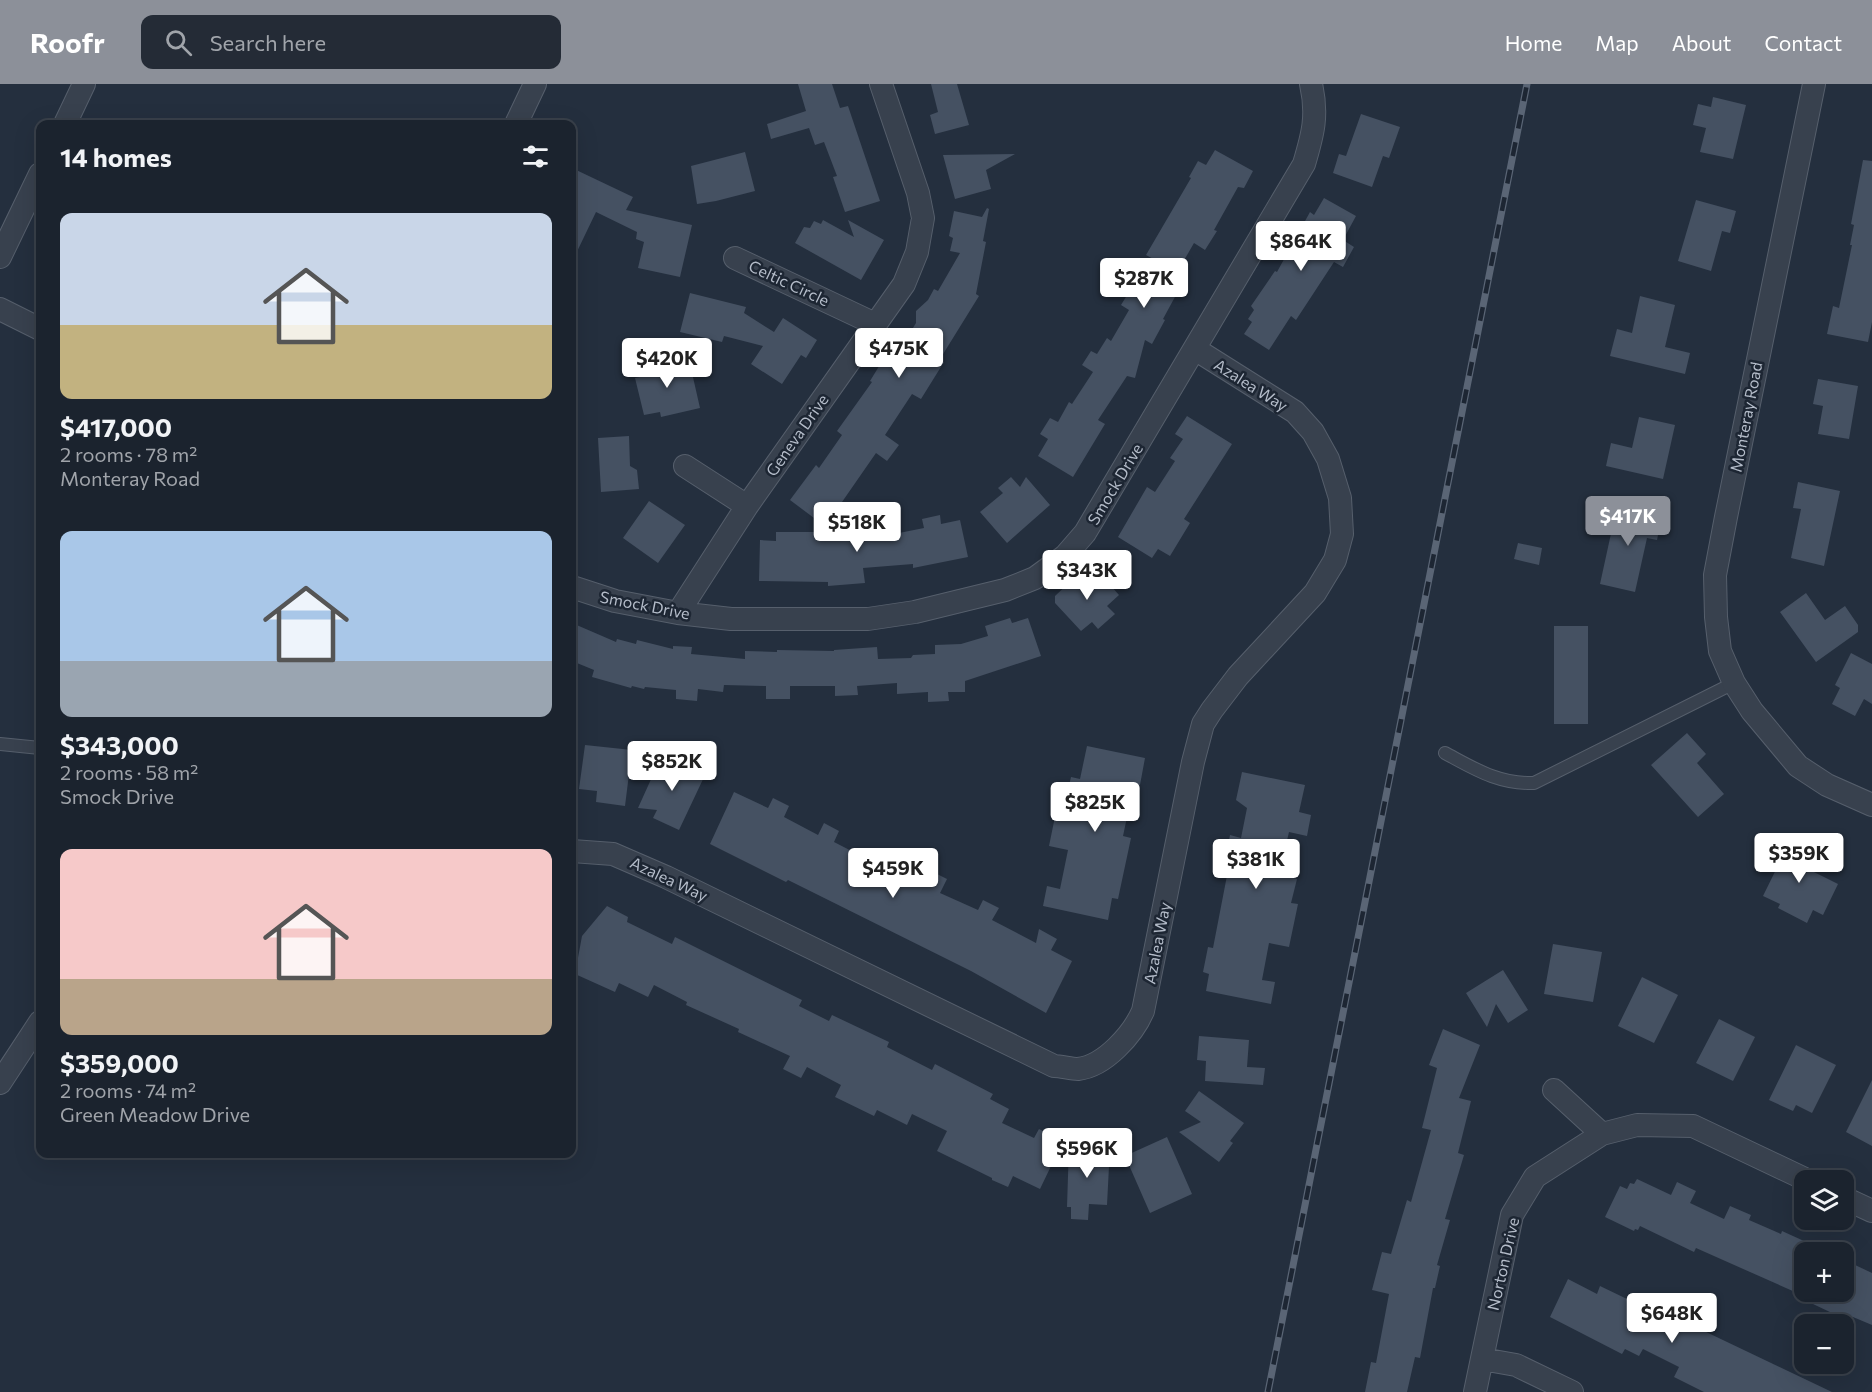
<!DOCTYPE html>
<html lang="en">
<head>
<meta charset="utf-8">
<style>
	body { margin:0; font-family:Commissioner,sans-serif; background:#242b36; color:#f1f3f6; height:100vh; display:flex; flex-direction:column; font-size:22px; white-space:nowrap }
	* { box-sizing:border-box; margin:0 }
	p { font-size:20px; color:#a0a4aa }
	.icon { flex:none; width:33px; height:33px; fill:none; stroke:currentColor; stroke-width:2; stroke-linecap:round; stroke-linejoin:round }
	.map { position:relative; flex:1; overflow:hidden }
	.panel { position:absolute; left:36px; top:36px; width:540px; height:1038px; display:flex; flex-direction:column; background:#1b232e; border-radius:12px; box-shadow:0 6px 24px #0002,0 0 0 2px #39404a }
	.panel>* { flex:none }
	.buttons { position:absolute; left:1794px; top:1086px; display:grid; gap:12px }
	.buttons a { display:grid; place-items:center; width:60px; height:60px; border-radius:12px; background:#1b232e; box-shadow:0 6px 24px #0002,0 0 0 2px #39404a; font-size:30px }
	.price { position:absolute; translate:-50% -51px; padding:0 14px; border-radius:6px; background:#fff; color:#222; font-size:20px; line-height:39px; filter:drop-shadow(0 2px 3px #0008) }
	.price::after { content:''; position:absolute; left:50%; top:36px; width:18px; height:14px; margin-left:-9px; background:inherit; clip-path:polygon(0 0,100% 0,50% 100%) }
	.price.active { background:#8c9099; color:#fff }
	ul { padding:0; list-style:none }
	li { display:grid; align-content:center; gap:12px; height:318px; padding:0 24px }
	li span { display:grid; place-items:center; height:186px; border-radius:12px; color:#555 }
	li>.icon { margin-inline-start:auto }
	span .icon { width:108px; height:108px; fill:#fffc; stroke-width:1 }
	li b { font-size:26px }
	h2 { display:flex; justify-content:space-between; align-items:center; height:72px; padding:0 24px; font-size:26px }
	header { display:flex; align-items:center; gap:36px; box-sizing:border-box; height:84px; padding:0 30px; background:#8c9099; color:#fff }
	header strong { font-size:28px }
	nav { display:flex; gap:33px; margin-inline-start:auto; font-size:21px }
	.search { width:420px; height:54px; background:#242b36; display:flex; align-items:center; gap:15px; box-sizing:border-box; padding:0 21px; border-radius:12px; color:#a0a4aa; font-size:22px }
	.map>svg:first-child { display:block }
	.building { fill:#455162 }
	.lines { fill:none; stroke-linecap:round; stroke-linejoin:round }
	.lane-casing { stroke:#565f6c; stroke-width:14 }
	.street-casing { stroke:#565f6c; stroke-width:24 }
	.lane { stroke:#38414e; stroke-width:12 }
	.street { stroke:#38414e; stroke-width:22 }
	.rail-casing { stroke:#5a6575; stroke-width:7 }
	.rail { stroke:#1d2633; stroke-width:4.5; stroke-dasharray:14; stroke-linecap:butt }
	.labels { text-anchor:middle; stroke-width:5; stroke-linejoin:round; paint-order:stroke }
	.street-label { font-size:16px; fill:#b4bcc9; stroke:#1d2633 }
</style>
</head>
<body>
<header>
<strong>Roofr</strong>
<div class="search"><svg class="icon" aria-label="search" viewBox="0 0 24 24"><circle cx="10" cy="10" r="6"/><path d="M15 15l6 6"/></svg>Search here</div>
<nav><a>Home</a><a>Map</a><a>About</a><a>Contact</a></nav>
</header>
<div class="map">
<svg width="1872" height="1308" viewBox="0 0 1872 1308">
	<rect width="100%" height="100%" fill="#242f3e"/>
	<path class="building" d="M798 0H832L840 24 848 22 880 117 845 128 833 93 837 92 824 58 815 61 809 44 771 55 767 40 806 27Z
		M931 0H957L969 41 935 50 930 31 938 28Z
		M1713 13 1746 21 1733 75 1700 68 1706 44 1693 41 1698 20 1711 23Z
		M1361 30 1400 43 1389 74 1383 72 1372 103 1333 89 1339 70 1346 72Z
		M1215 66 1253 87 1244 104 1238 103 1214 146 1217 147 1205 166 1194 159 1167 206 1176 211 1163 235 1165 236 1152 260 1145 256 1135 294 1127 292 1098 336 1105 340 1073 393 1038 372 1048 355 1040 350 1050 334 1058 338 1069 318 1072 320 1093 288 1082 281 1091 267 1097 270 1107 254 1111 257 1129 226 1121 221 1132 203 1140 208 1157 177 1146 171 1191 94 1189 93 1198 77 1206 81Z
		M745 68 755 107 716 117 697 120 691 82Z
		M1015 70 986 86 991 105 955 115 943 71Z
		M1863 76 1872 77V238L1868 258 1827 250 1833 222 1839 224 1852 161H1850L1854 141 1851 140Z
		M572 84 633 113 626 126 692 141 680 193 638 184 644 158 636 155 637 148 596 128 572 178Z
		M1324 114 1356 132 1343 156 1354 163 1343 183 1334 178 1296 236 1291 232 1269 266 1244 250 1252 238 1248 235 1254 226 1251 222 1275 187 1277 188 1310 128 1314 131Z
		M1696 116 1736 127 1730 149 1722 147 1711 187 1678 177Z
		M987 124 989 125 983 157 986 158 976 210 979 212 940 275 944 278 921 315 912 310 885 351 899 361 887 377 876 369 842 418 847 422 830 446 790 416 816 381 819 384 842 351 837 347 872 298 870 297 881 279 889 283 916 239V227L928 216 934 205 938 207 960 169 950 167 953 154 949 152 954 127 982 133Z
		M823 136 854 153 848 136 884 156 861 196 795 159 804 143 810 144 814 137 821 140Z
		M690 209 746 223 744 229 774 248 783 234 817 256 806 274 801 271 782 300 751 280 763 262 724 252 722 258 680 248Z
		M1640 212 1675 221 1665 263 1690 269 1685 290 1610 272 1617 245 1632 249Z
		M663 273 666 286 690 280 700 324 661 333 660 328 644 331 635 294 650 291 646 277Z
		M1818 295 1858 302 1849 355 1818 350 1823 322 1813 320Z
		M1187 332 1232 360 1184 435 1190 439 1170 472 1158 465 1152 474 1118 453 1147 403 1155 408 1175 377 1170 374 1183 355 1175 350Z
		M1639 333 1675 341 1663 395 1606 382 1611 359 1632 364Z
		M629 352 630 382 637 386 639 405 601 408 598 354Z
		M1011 393 1020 403 1026 393 1050 421 1007 459 980 428 1003 409 998 404Z
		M1798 398 1840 407 1824 482 1791 474 1801 425 1793 424Z
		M649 417 685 441 658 479 623 454Z
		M1617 422 1662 432 1657 456 1647 454 1635 508 1600 500Z
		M940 431 941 440 960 436 968 473 913 484V480L863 484 865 499 828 502V498L759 497 760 456 776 457V448H828L824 453 884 448V452L924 444 922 435Z
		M1518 459 1542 464 1539 481 1514 475Z
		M1095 484 1119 511 1107 522 1115 530 1098 545 1092 538 1081 547 1055 519V512L1072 496 1078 500Z
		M1806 509 1825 536 1845 522 1858 541V548L1816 578 1780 528Z
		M1010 534 1012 539 1028 534 1041 572 965 597V608H948L949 617 928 618V608L897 610V599L857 602 858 611 835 612V602H790V615H766V602L724 601 723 608 698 605 697 617 676 615V606L645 603 644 605 632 602 631 604 592 593 594 586 572 577V539L616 558 617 555 636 560 637 556 673 565V562L692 563 691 570 745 575V567L777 568V566L834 567V566L877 563 878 575 911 574 913 571 935 570V561L961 560 988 552 985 542Z
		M1554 542H1588V640H1554Z
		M1851 569 1872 580V620L1864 615 1855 632 1832 620 1840 604 1835 601Z
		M1687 649 1706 670 1697 679 1724 710 1698 733 1651 681Z
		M585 661 632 666 625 722 596 718 597 707 579 705Z
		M1087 662 1145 674 1140 701 1134 700 1123 752 1131 754 1118 815 1112 814 1108 836 1043 822 1047 802 1060 805 1068 766 1049 762 1058 718 1065 719 1071 693 1080 695Z
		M662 671 705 691 679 746 653 734 657 726 638 724Z
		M1242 688 1305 701 1299 728 1311 731 1307 752 1289 748 1279 791 1297 795 1291 819 1298 820 1289 863 1269 859 1262 896 1275 898 1271 920 1206 907 1209 890 1203 888 1208 863 1213 864 1230 776 1225 775 1230 751 1241 754 1247 724 1236 716Z
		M734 708 768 724 773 714 789 722 784 733 818 751 824 739 839 747 834 758 871 777 879 780 884 770 928 793 931 787 947 795 940 809 978 826 983 816 999 824 992 836 1036 859 1039 845 1057 855 1051 866 1072 877 1046 929 971 887 788 796 786 798 710 760Z
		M1792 753 1813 764 1804 783 1838 800 1823 831 1813 826 1807 839 1778 824 1780 820 1763 812Z
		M607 822 628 833 627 838 672 860 675 853 802 916 799 922 829 937 832 931 889 958 887 963 932 986 935 980 993 1010 990 1015 1009 1025 1002 1039 1034 1054 1039 1045 1063 1057 1040 1105 1013 1092 1008 1103 992 1096V1094L937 1067 947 1047 912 1030 907 1041 877 1026 874 1032 835 1013 841 1001 807 983 801 994 783 985 790 972 738 948 739 945 686 921 687 918 654 901 648 913 619 899 615 908 575 890 582 852Z
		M1553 860 1602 868 1593 918 1544 910Z
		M1503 886 1528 926 1508 939 1496 920 1487 943 1466 909Z
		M1642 893 1678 911 1654 959 1618 942Z
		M1719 935 1755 953 1733 997 1696 979Z
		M1443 945 1480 961 1459 1014 1471 1017 1458 1069 1464 1071 1445 1135 1450 1136 1437 1181 1440 1182 1435 1204H1433L1420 1274 1415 1273 1407 1308H1365L1371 1278 1376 1279 1389 1210 1372 1206 1382 1168 1391 1170 1407 1116 1411 1118 1431 1046 1422 1044 1437 984 1429 981Z
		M1199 952 1249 956 1247 983 1265 984 1263 1001 1205 997 1206 977 1197 976Z
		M1796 961 1836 981 1812 1029 1796 1021 1793 1027 1769 1016Z
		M1872 996V1062L1846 1048Z
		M1199 1007 1244 1039 1230 1057 1233 1059 1219 1078 1179 1048 1201 1038 1185 1027Z
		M1167 1053 1192 1110 1150 1129 1125 1072Z
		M1069 1061 1110 1063 1107 1121 1089 1120 1088 1136 1071 1135V1123H1067Z
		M1637 1095 1671 1111 1677 1098 1696 1107 1690 1119 1724 1135 1730 1122 1751 1131 1749 1136 1781 1150 1782 1147 1804 1157 1798 1171 1804 1174V1212L1696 1164 1694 1168 1640 1142 1638 1146 1635 1145 1634 1147 1605 1133 1620 1102 1627 1105 1630 1099 1634 1100Z
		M1853 1180 1872 1189V1241L1853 1233 1851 1238 1813 1220 1819 1208H1844V1199Z
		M1568 1195 1597 1210 1600 1202 1679 1240 1681 1236 1832 1308H1704L1674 1293 1679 1283 1643 1265 1639 1272 1625 1265 1622 1270 1550 1233Z"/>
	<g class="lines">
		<g class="lane-casing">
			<path id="lane" d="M0 660 40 664
				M1445 669C1475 685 1498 700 1534 699L1734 599"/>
		</g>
		<g class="street-casing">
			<path id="street" d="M1814 0 1726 433 1715 491 1716 533 1720 567 1734 599 1752 627 1798 682 1827 701 1872 721
				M65 40 84 0
				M516 40 535 0
				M0 173 40 90
				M735 174 875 240
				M0 225 40 245
				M685 382 747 422
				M572 503 615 517 678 529 731 535H868L915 528 968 515 1005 506 1035 494 1065 472 1085 449 1304 80C1313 50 1318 31 1311 0
				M678 529 747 422 904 200 917 168 923 134 918 109 881 0
				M572 767 613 770 666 793 1054 982C1061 982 1071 985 1078 985 1105 982 1133 950 1143 927L1193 678 1203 640 1212 626 1238 592 1315 509 1335 476 1342 450 1340 414 1328 375 1313 348 1295 328 1195 265
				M0 999 40 938
				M1554 1006 1602 1050
				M1844 1114 1872 1127
				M1482 1275 1516 1281 1572 1308
				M1475 1308 1512 1131 1535 1093 1602 1050 1637 1041 1693 1042 1807 1096"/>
		</g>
		<use href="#lane" class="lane"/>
		<use href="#street" class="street"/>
		<g class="rail-casing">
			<path id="rail" d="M1268 1308 1527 0"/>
		</g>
		<use href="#rail" class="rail"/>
	</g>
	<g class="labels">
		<g class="street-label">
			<text transform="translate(789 199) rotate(25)" y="6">Celtic Circle</text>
			<text transform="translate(1251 301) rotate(32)" y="6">Azalea Way</text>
			<text transform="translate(1746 333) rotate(-79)" y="6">Monteray Road</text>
			<text transform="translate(797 351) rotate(-55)" y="6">Geneva Drive</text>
			<text transform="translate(1115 400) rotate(-59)" y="6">Smock Drive</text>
			<text transform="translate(645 521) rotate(11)" y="6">Smock Drive</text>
			<text transform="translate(669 795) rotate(25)" y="6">Azalea Way</text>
			<text transform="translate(1157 859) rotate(-79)" y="6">Azalea Way</text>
			<text transform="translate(1503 1180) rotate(-77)" y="6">Norton Drive</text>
		</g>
	</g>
</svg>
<div class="buttons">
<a><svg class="icon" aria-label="layers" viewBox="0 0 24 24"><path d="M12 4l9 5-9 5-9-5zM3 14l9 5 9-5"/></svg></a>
<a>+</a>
<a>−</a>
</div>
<b class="price" style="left:1301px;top:188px">$864K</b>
<b class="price" style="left:1144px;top:225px">$287K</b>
<b class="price" style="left:899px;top:295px">$475K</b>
<b class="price" style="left:667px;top:305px">$420K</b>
<b class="price active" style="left:1628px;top:463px">$417K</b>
<b class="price" style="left:857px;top:469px">$518K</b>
<b class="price" style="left:1087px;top:517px">$343K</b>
<b class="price" style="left:672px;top:708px">$852K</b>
<b class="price" style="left:1095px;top:749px">$825K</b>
<b class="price" style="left:1799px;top:800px">$359K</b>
<b class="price" style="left:1256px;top:806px">$381K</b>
<b class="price" style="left:893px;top:815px">$459K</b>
<b class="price" style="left:1087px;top:1095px">$596K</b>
<b class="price" style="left:1672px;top:1260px">$648K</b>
<section class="panel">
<h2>14 homes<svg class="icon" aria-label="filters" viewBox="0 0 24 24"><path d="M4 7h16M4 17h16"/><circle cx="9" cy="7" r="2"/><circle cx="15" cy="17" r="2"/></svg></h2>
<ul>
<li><span style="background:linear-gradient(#c9d6e8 60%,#c2b280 0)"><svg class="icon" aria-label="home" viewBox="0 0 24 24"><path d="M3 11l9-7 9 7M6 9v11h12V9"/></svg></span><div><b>$417,000</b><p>2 rooms · 78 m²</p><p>Monteray Road</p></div></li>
<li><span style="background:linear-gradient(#a9c7e8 70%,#9aa5b1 0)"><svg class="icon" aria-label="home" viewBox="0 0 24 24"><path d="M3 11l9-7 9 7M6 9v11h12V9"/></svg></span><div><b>$343,000</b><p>2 rooms · 58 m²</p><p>Smock Drive</p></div></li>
<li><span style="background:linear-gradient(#f6c9c9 70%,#b9a48a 0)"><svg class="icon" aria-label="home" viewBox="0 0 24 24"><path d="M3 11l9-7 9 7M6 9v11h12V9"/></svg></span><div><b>$359,000</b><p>2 rooms · 74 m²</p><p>Green Meadow Drive</p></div></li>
</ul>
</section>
</div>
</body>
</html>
